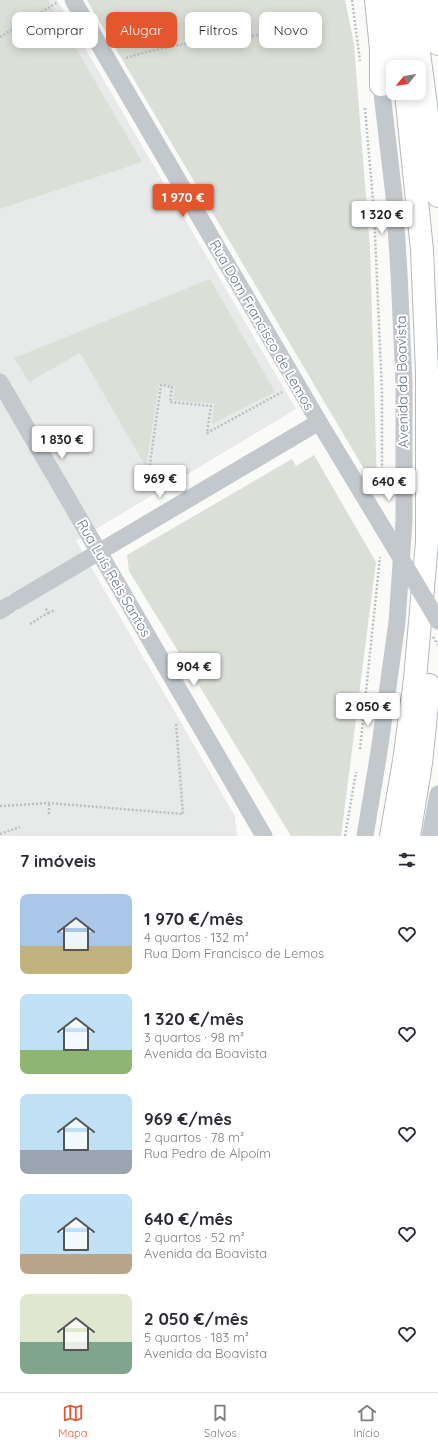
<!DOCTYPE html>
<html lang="pt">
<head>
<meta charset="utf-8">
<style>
	body { margin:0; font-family:Quicksand,sans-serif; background:#f2f2f3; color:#2b2b33; height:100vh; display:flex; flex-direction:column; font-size:15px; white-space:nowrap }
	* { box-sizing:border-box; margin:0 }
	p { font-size:13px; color:#7c7c81 }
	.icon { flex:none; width:22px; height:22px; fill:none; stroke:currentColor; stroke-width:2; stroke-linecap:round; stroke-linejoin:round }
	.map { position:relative; height:836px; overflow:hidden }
	.details { display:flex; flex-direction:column; background:#fff; flex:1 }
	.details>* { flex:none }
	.guide { position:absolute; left:12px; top:12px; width:414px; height:36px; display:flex; gap:8px }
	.needle { width:26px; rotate:240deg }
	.buttons { position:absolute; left:386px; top:60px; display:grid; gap:8px }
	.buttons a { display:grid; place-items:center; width:40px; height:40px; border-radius:8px; background:#fff; box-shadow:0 2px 10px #0003; font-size:20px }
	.price { position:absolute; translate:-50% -34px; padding:0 9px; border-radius:4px; background:#fff; color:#222; font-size:13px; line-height:26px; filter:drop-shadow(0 1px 2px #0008) }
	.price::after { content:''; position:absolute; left:50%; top:24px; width:12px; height:9px; margin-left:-6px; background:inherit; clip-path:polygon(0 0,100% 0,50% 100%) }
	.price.current { background:#e4572e; color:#fff }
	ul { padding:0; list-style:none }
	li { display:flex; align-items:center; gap:12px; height:100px; padding:0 20px }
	li span { display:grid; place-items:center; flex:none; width:112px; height:80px; border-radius:8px; color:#555 }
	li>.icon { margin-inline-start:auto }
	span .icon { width:48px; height:48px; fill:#fffc; stroke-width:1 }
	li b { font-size:17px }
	h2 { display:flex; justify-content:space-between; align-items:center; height:48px; padding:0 20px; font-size:17px }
	.pill { padding:0 14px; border-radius:8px; background:#fff; box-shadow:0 2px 10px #0003; font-size:14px; line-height:36px }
	.pill.current { background:#e4572e; color:#fff }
	.dock { display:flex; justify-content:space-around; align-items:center; height:56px; border-top:1px solid #e1e1e2; background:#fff; font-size:11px; color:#7c7c81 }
	.dock a { display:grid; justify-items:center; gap:2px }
	.dock .current { color:#e4572e }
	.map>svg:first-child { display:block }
	.built { fill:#e8e9e9 }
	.green { fill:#dadfd7 }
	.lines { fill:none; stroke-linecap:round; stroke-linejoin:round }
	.highway-casing { stroke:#b4b9bd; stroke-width:24 }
	.path { stroke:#bbbfc2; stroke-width:2.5; stroke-dasharray:2 2; stroke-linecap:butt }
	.street { stroke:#c3c8cc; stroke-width:17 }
	.highway { stroke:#fff; stroke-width:22 }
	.path-bridge { stroke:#bbbfc2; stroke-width:2.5; stroke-dasharray:2 2; stroke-linecap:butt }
	.street-bridge { stroke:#c3c8cc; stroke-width:17 }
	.labels { text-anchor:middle; stroke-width:4; stroke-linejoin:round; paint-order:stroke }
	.street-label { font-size:14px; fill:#657683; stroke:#fff }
</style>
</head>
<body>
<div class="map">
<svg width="438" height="836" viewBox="0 0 438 836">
	<rect width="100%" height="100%" fill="#fafaf8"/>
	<path class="built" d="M0 0H57L296 409 76 541 235 816 237 836H0Z"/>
	<path class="green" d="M0 0H48L142 162 0 209Z
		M87 0H345L354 44 370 249 377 483 374 486Z
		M210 279 275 392 212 424 214 404 173 400 175 386 159 384 146 467 80 353 29 382 14 358Z
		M314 455 376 562 341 836H291L129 571 127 555 292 459 296 466Z"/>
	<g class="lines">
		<g class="highway-casing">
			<path id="highway" d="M376 0 381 49V85
				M390 0 402 67
				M412 0 438 196
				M430 0 438 44
				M391 836 404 761 415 679 427 542V372L422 250 406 93
				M409 836 421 763 429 685"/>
		</g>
		<path class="path" d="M352 0 360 61
			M0 37 58 2
			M126 58C172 43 223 38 272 34
			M365 108 374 212 382 392V492
			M162 494 149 471 161 385 172 387 170 402 211 406 207 433 282 392
			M48 613 55 610
			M30 624 48 613 45 607
			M360 749 380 557
			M0 806 49 803 183 814 176 723
			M49 814V803
			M0 834 20 827
			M345 836 356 772"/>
		<path class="street" d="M73 0 319 422 386 533
			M0 382 264 836
			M16 601 319 422
			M0 611 9 605
			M365 836 379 752 397 622 404 521V383L399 273 394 196 381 85 379 73
			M430 836 438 794"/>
		<use href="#highway" class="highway"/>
		<path class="path-bridge" d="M433 637 438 645"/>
		<path class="street-bridge" d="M386 533 438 621"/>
	</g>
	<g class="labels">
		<g class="street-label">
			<text transform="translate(262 325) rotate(60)" y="5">Rua Dom Francisco de Lemos</text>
			<text transform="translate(402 382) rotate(-91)" y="5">Avenida da Boavista</text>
			<text transform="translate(114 578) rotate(60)" y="5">Rua Luís Reis Santos</text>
		</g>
	</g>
</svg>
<div class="buttons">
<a><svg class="needle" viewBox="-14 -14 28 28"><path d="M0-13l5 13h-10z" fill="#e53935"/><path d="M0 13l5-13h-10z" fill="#7c7c81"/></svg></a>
</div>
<b class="price current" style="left:183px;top:218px">1 970 €</b>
<b class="price" style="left:382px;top:235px">1 320 €</b>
<b class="price" style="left:62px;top:460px">1 830 €</b>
<b class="price" style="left:160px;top:499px">969 €</b>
<b class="price" style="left:389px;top:502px">640 €</b>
<b class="price" style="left:194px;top:687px">904 €</b>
<b class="price" style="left:368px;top:727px">2 050 €</b>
<div class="guide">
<a class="pill">Comprar</a>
<a class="pill current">Alugar</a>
<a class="pill">Filtros</a>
<a class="pill">Novo</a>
</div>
</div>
<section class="details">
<h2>7 imóveis<svg class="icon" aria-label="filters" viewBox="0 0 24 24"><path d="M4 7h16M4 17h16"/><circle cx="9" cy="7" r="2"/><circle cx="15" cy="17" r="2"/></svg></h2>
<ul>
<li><span style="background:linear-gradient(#a9c7e8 65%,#c2b280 0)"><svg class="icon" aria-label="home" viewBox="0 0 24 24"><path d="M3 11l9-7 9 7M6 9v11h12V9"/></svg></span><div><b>1 970 €/mês</b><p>4 quartos · 132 m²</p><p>Rua Dom Francisco de Lemos</p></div><svg class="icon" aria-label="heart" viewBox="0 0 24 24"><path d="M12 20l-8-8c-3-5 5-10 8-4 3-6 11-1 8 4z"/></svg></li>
<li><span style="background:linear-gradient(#bfe0f5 70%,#8fb573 0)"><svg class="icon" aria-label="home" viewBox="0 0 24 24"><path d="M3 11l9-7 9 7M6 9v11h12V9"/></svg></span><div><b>1 320 €/mês</b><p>3 quartos · 98 m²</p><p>Avenida da Boavista</p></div><svg class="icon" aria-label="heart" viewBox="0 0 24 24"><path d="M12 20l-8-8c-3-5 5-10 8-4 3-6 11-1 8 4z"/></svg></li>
<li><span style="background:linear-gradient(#bfe0f5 70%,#9aa5b1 0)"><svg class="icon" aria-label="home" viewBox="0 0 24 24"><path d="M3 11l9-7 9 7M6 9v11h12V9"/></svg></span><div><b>969 €/mês</b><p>2 quartos · 78 m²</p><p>Rua Pedro de Alpoím</p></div><svg class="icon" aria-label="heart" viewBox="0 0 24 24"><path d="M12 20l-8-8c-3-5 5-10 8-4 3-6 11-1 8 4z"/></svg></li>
<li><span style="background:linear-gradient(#bfe0f5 75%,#b9a48a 0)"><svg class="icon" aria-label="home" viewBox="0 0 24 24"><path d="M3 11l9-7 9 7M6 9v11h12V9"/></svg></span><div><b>640 €/mês</b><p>2 quartos · 52 m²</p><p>Avenida da Boavista</p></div><svg class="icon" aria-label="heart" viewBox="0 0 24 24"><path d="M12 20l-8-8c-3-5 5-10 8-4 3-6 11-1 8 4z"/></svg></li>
<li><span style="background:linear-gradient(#dfe7d0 60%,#7fa58c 0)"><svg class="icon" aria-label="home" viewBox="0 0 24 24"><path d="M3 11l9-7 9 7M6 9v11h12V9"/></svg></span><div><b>2 050 €/mês</b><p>5 quartos · 183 m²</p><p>Avenida da Boavista</p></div><svg class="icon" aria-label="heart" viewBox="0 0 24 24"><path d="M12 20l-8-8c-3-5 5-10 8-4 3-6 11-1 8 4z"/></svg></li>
</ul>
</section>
<nav class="dock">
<a class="current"><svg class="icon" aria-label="map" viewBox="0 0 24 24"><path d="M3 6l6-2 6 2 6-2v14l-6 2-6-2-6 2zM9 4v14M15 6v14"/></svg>Mapa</a>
<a><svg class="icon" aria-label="saved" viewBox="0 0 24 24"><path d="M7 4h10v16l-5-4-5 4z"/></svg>Salvos</a>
<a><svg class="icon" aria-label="home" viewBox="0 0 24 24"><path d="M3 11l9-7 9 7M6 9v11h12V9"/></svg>Início</a>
</nav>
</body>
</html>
